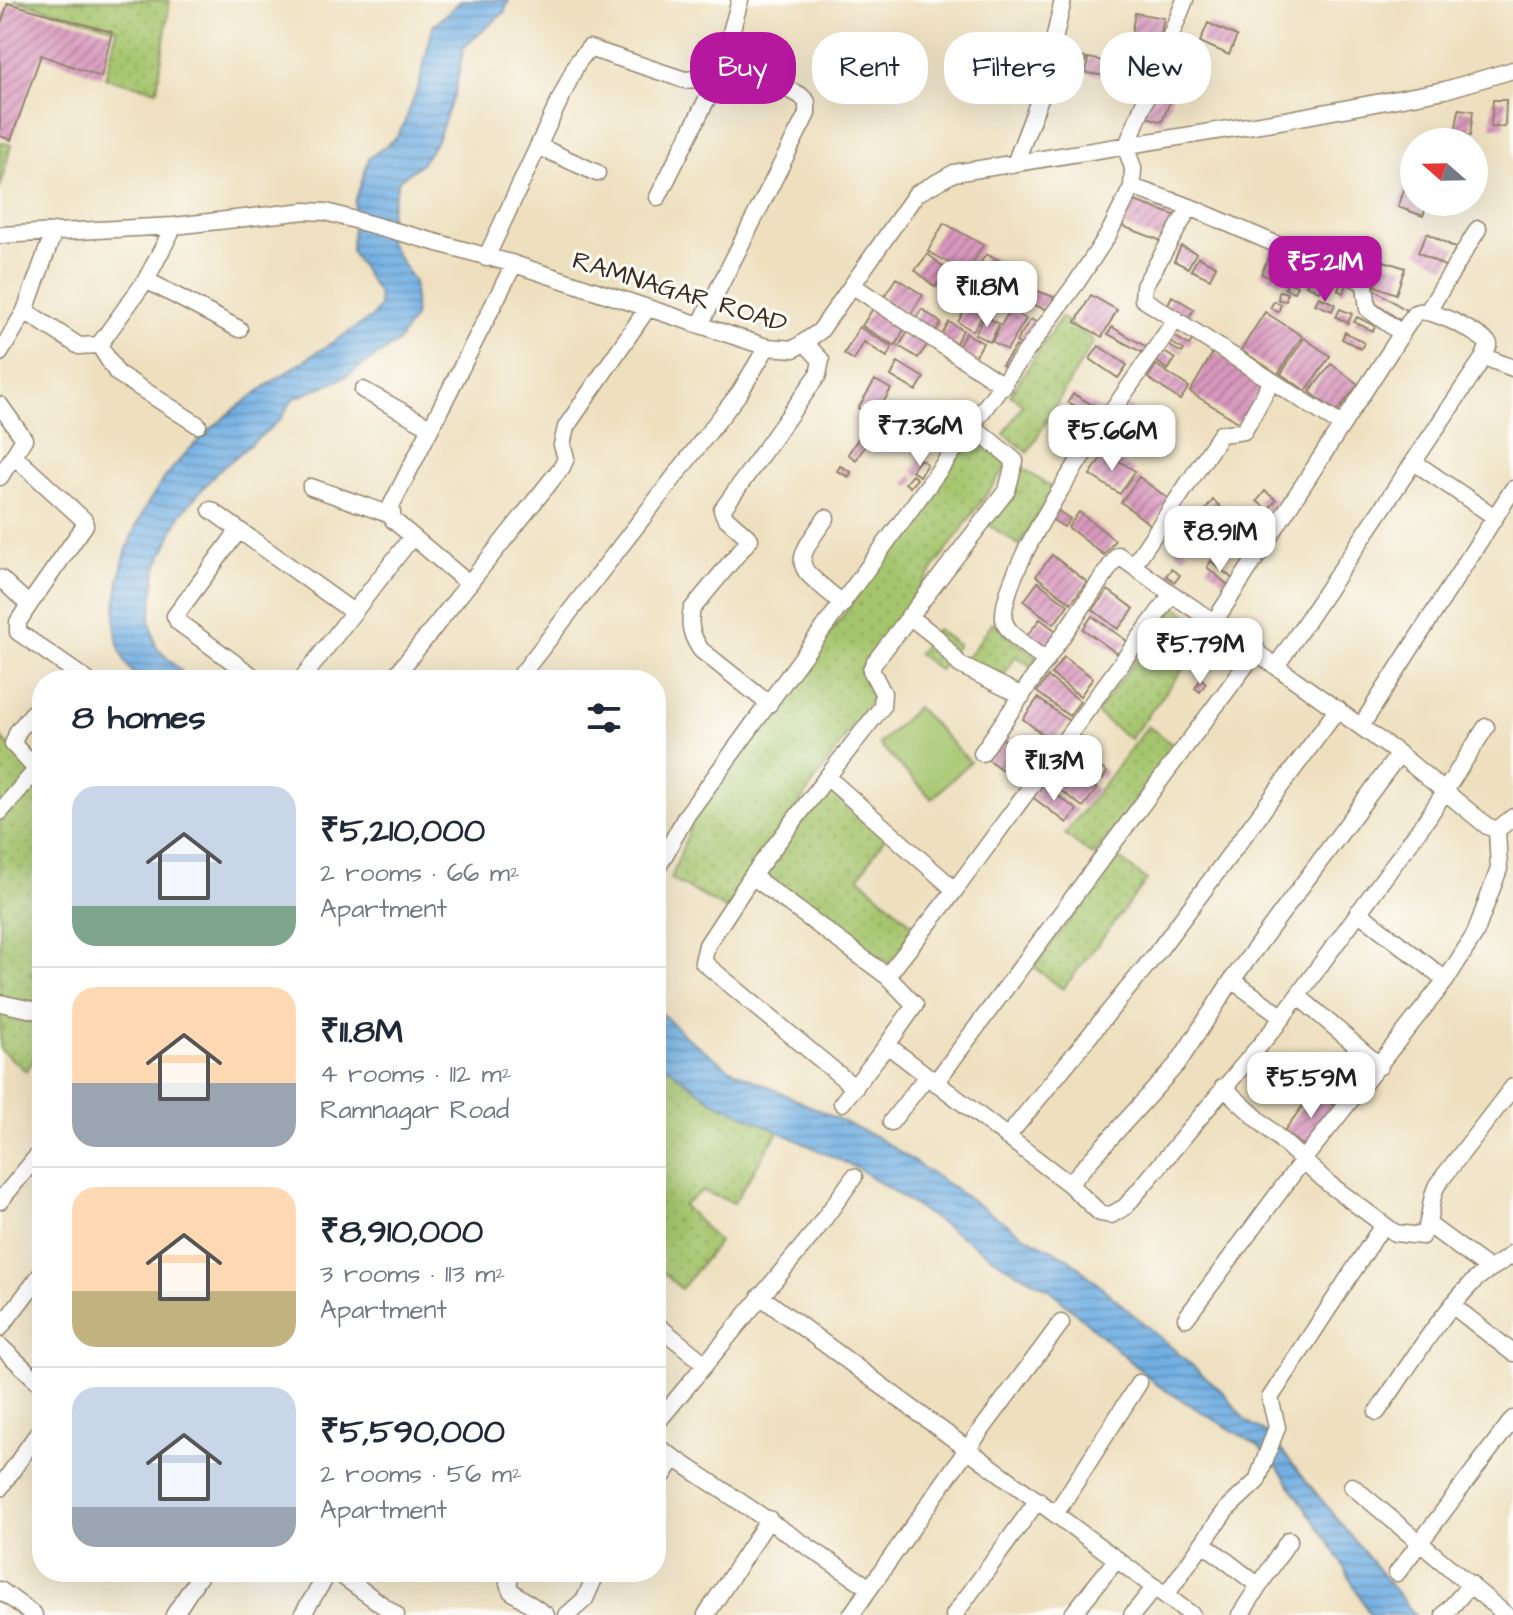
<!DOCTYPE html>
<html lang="en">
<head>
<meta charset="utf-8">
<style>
	body { margin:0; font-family:"Architects Daughter",sans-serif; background:#f6f6f7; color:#1f2937; height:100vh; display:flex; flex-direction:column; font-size:30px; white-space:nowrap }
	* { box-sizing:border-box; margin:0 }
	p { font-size:26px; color:#747a83 }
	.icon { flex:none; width:44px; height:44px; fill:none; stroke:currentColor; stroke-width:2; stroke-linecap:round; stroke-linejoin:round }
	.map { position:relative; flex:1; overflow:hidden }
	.side { position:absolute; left:32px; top:670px; width:634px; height:912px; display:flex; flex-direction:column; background:#fff; border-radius:32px; box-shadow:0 8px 32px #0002 }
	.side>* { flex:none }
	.hud { position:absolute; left:690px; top:32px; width:702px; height:72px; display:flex; gap:16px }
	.needle { width:52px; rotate:290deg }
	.controls { position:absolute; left:1400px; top:128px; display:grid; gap:16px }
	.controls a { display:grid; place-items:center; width:88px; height:88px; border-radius:50%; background:#fff; box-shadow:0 8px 32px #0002; font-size:40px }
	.price { position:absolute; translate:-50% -68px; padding:0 18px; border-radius:16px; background:#fff; color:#222; font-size:26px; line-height:52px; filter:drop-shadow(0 2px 4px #0008) }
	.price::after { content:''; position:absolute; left:50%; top:48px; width:24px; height:18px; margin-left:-12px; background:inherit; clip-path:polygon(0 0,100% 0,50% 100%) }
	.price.on { background:#b5179e; color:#fff }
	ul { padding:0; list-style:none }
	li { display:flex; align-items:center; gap:24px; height:200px; padding:0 40px }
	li+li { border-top:2px solid #e0e1e3 }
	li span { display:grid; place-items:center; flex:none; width:224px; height:160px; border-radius:24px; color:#555 }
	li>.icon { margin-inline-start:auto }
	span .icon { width:96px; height:96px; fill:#fffc; stroke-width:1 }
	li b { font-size:34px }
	h2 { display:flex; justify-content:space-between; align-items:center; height:96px; padding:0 40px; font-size:34px }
	.chip { padding:0 28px; border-radius:32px; background:#fff; box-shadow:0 8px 32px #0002; font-size:28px; line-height:72px }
	.chip.on { background:#b5179e; color:#fff }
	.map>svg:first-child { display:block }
	.grass { fill:url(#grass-dots); stroke:#707846; stroke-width:2 }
	.park { fill:url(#park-crowns); stroke:#707846; stroke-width:2 }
	.pitch { fill:#a5c56d; stroke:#707846; stroke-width:2 }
	.water { fill:url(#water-rules); stroke:#566c80; stroke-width:2 }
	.building { fill:url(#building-hatch) }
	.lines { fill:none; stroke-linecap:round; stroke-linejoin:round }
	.minor-casing { stroke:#94856e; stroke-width:19 }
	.minor { stroke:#fff; stroke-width:16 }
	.labels { text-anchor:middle; stroke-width:6; stroke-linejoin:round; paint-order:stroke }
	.street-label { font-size:26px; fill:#3b2a1e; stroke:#fdfcf7 }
</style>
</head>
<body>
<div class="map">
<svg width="1513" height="1615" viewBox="0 0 1513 1615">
	<defs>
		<pattern id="grass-dots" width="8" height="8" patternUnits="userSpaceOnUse" patternTransform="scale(2)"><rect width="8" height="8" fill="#a5c56d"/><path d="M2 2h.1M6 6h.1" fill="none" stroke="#8fa95e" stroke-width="1.8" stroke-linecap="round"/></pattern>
		<pattern id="park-crowns" width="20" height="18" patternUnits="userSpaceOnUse" patternTransform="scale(2)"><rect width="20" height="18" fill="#a5c56d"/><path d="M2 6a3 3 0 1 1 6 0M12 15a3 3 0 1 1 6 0" fill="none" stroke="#8fa95e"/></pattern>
		<pattern id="water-rules" width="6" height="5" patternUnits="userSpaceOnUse" patternTransform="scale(2)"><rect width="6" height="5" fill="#70aee2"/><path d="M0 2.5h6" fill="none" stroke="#5d8eb7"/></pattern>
		<pattern id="building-hatch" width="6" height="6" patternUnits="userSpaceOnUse" patternTransform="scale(2)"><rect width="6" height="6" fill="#d897bd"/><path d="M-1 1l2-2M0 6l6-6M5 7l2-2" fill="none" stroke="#b07b99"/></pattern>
	</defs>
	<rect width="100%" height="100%" fill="#fdfcf7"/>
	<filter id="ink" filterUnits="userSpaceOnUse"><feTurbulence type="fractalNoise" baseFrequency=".0125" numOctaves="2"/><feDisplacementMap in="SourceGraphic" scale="16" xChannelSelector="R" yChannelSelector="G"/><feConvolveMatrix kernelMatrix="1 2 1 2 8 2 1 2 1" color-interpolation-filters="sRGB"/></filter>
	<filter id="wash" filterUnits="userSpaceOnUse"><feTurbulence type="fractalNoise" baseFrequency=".006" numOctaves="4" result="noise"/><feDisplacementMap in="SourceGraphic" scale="32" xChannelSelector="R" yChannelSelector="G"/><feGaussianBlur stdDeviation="1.8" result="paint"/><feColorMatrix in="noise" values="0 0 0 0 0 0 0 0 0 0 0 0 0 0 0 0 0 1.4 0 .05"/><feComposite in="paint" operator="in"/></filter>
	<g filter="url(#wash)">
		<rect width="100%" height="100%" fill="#eee0bf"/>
		<path class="grass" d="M14 0H170L157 90 105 78 117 29Z
			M1061 317 1094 341 1028 452 1004 434 1023 404 1010 395Z
			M971 439 1008 464 860 672 873 697 726 909 671 879 692 823Z
			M1024 469 1054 489 1019 545 989 525Z
			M1176 606 1211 632 1130 739 1096 713Z
			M993 622 1037 659 1032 667 1016 656 1002 679 964 662Z
			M936 629 958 645 939 670 918 654Z
			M1148 726 1177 748 1093 856 1065 834Z
			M0 737 42 776V960L30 974 42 983V1049L26 1071 0 1049Z
			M826 788 885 837 859 877 918 929 893 965 852 940 837 918 775 899 765 873Z
			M1118 858 1147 880 1063 989 1034 967Z
			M656 1042 784 1122 734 1203 702 1191 683 1205 719 1242 681 1289 656 1266Z"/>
		<path class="park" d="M0 142 11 145 0 188Z"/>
		<path class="pitch" d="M917 707 970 762 932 799 879 744Z"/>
		<path class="water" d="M462 0H509L504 13 464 47 455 92 438 138 422 163 399 180 391 209 388 241 414 282 415 316 397 343 341 379 293 399 281 419 216 473 180 515 156 569 150 621 156 647 190 680H139C115 657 113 627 117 595 133 454 264 388 372 317L379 306 378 293 351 251 355 202 369 158 396 138 404 124 420 81 433 26Z
			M656 1008 685 1036 730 1069 877 1137 1025 1236 1069 1259 1224 1393 1245 1420 1269 1435 1415 1615H1370L1337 1555 1277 1466 1258 1446 1157 1385 1049 1289 1007 1267 859 1169 711 1100 662 1063 656 1057Z"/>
		<g id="blocks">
			<path class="building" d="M8 3 112 32 101 77 41 55 11 140 0 136V26Z
				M1135 13 1164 18 1160 40 1131 35Z
				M1208 23 1237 36 1229 55 1200 42Z
				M1114 51 1125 54 1122 68 1111 65Z
				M1060 53 1086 58 1084 64 1059 59Z
				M862 55 895 63 890 83 857 75Z
				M1127 57 1139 59 1137 72 1124 69Z
				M1088 58 1109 62 1107 76 1086 73Z
				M1143 60 1152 64 1148 75 1139 72Z
				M1158 79 1176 86 1162 122 1144 116Z
				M1493 100H1506L1505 127H1491Z
				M1459 109 1473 111 1470 136 1455 134Z
				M1410 174 1414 176V202H1428L1423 216 1398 207Z
				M1132 200 1177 216 1167 243 1122 226Z
				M944 223 983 245 967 273 928 251Z
				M1427 233 1456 248 1446 267 1418 252Z
				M1181 246 1196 253 1188 268 1174 261Z
				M1273 247 1291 255 1280 282 1261 274Z
				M928 254 948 271 935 287 915 270Z
				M986 254 1009 266 1004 275 981 262Z
				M1198 257 1216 266 1210 279 1191 270Z
				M1293 257 1308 262 1301 281 1286 276Z
				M1384 261 1405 268 1396 294 1375 286Z
				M1316 267 1328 273 1319 291 1306 285Z
				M1001 277 1026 287 1019 305 994 296Z
				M896 278 923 295 910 315 883 298Z
				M1343 278 1349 281 1343 293 1338 290Z
				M1288 282 1297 286 1294 292 1285 289Z
				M961 286 973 294 964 308 952 300Z
				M1032 289 1054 297 1049 310 1027 303Z
				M1374 289 1407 311 1401 321 1367 298Z
				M1279 291 1287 293 1286 301 1278 300Z
				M1091 295 1117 310 1102 337 1076 322Z
				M973 296 989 305 973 331 958 322Z
				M1172 296 1194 309 1188 319 1167 306Z
				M1319 297 1335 304 1332 311 1315 304Z
				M1274 301 1281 305 1278 312 1270 308Z
				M875 305 907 324 895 346 862 326Z
				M922 309 941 323 933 335 914 321Z
				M1340 309 1352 314 1348 323 1336 317Z
				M1010 310 1026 319 1007 350 992 341Z
				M1265 312 1302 336 1278 374 1241 350Z
				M985 316 999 324 990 342 975 334Z
				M1357 317 1375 326 1373 331 1354 322Z
				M1031 319 1040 325 1025 348 1016 342Z
				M949 322 963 330 954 346 940 338Z
				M859 327 892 347 887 357 864 342 854 360 844 354Z
				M1112 327 1148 348 1145 354 1108 334Z
				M910 328 930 341 918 358 899 346Z
				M1178 330 1193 339 1189 345 1174 336Z
				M1345 332 1364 343 1361 349 1342 339Z
				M966 333 983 343 974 359 957 349Z
				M1304 338 1330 356 1306 391 1281 374Z
				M1170 342 1184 350 1182 353 1168 345Z
				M1016 346 1022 351 1009 369 1002 365Z
				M1099 346 1127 365 1118 378 1090 359Z
				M1163 351 1175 359 1168 370 1156 361Z
				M1214 351 1264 382 1240 423 1190 392Z
				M898 362 924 378 916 391 891 376Z
				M1331 364 1358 384 1337 412 1310 392Z
				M1156 365 1189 387 1180 400 1148 378Z
				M875 380 891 389 874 418 858 408Z
				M1073 394 1108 413 1103 421 1068 402Z
				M1128 406 1163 428 1147 453 1113 431Z
				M1059 414 1086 426 1080 439 1053 427Z
				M860 436 868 442 856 460 848 454Z
				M1105 452 1135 471 1120 494 1090 475Z
				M920 459 927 464 919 476 912 471Z
				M840 466 851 472 849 477 837 471Z
				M912 475 917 479 910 487 905 483Z
				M1139 477 1170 500 1151 525 1121 502Z
				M1265 491 1276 500 1268 510 1257 501Z
				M1213 500 1220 506 1211 517 1204 512Z
				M1054 508 1070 519 1064 527 1048 517Z
				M1079 512 1115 540 1104 555 1068 527Z
				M1193 521 1202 525 1198 531 1190 527Z
				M1180 544 1188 552 1182 557 1175 549Z
				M1052 555 1087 582 1071 603 1036 576Z
				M1211 561 1234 580 1229 586 1207 567Z
				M1171 569 1180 575 1175 582 1166 576Z
				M1038 582 1068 605 1054 624 1024 601Z
				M1108 590 1134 609 1118 629 1093 610Z
				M1092 616 1127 641 1118 654 1083 629Z
				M1040 619 1059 633 1045 652 1026 637Z
				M1064 657 1093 678 1080 696 1051 674Z
				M1048 677 1080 701 1069 716 1037 692Z
				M1201 679 1206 683 1200 692 1195 688Z
				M1038 698 1069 721 1053 742 1023 719Z
				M1080 736 1087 741 1080 751 1073 746Z
				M1002 738 1035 763 1020 783 987 759Z
				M1060 761 1097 789 1083 807 1046 780Z
				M1101 768 1107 772 1103 779 1097 774Z
				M1041 783 1077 810 1067 823 1031 796Z
				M1314 1091 1337 1108 1308 1149 1284 1131Z"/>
		</g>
	</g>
	<g filter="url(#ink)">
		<use href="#blocks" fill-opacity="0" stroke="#94856e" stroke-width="2"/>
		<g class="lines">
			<g class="minor-casing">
				<path id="minor" d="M720 72 740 0
					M538 146 597 173
					M1016 161 1043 90 1063 0
					M1132 187 1190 207 1144 286 1143 299 1340 424
					M1190 207 1361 281 1365 286 1368 309 1401 333
					M0 235 174 226 305 211 326 212 514 264 767 347 794 349 820 331 916 194 954 173 1285 120 1445 90 1513 70
					M486 258 577 63 589 48 685 80 718 77 658 197
					M146 280 239 329
					M852 285 1004 386
					M25 311 79 346 99 345 146 280 174 226
					M1428 311 1478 229
					M700 325 807 114V102L800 95 723 62
					M99 345 117 373 198 425
					M0 353 25 311 54 231
					M1484 357 1513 368
					M363 390 430 427
					M0 405 24 439 0 477
					M15 457 84 520 85 525 29 605
					M1414 462 1495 517
					M311 487 391 515
					M211 510 353 612
					M826 518C788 570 798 565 843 604
					M239 530 175 616 178 622 258 680
					M0 578 29 605 18 622V632L87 680
					M469 584 393 520 391 506 514 264
					M1172 594 1133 566 1221 434 1244 431 1271 382
					M909 616 937 638 960 665 1022 696
					M1214 622 1172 594 955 890 887 976 915 1005 887 1045 1069 1184 1100 1213 1111 1215 1125 1207 1275 1027 1429 816 1486 727
					M1046 661C1034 651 1005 634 1004 619 1000 559 1138 376 1176 319
					M1277 665 1484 357 1489 344C1479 333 1428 305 1415 313L1214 622 1399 754 1487 826 1497 830 1513 817
					M301 680 412 537
					M392 680 562 467 566 458 562 445 566 427 647 309
					M517 680 740 392 767 347
					M42 702 18 731 13 744 42 776
					M769 704 701 650C692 637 688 625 692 609L750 539 725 517 722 510 818 375 821 360 806 344
					M1361 726 1513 489
					M982 753 1118 555 1133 566
					M827 777 752 876 887 976
					M0 812 36 770
					M656 871 686 816 1077 282 1108 235 1132 187 1133 168 1126 148 1185 0
					M752 876 707 945 703 962 855 1088
					M955 890 827 777 882 707 883 693 871 670 874 663 1007 490 1015 461 974 427
					M1358 912 1446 980
					M1298 996 1380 1066
					M0 1003 42 1012
					M1283 1017 1232 980 1399 754
					M935 1083 1257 650
					M1223 1087 1329 1184 1395 1233 1422 1236C1433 1220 1428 1202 1437 1185L1513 1087
					M842 1103 887 1045
					M891 1122 927 1076
					M1007 1137 1156 954 1338 709
					M1069 1184 1178 1063 1232 980
					M0 1201 42 1150
					M1429 1225 1489 1269
					M760 1296 1192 1615
					M1452 1305 1513 1353
					M1186 1318 1303 1160 1446 980 1475 934 1499 869 1497 830
					M656 1324 704 1363
					M0 1328 42 1273
					M0 1346 42 1385
					M1377 1412C1408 1368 1436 1320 1473 1282 1485 1269 1501 1265 1513 1253
					M656 1424 816 1230 854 1177
					M656 1446 870 1588
					M656 1486 674 1459
					M1352 1486 1506 1615
					M0 1488 42 1427
					M1056 1513 1139 1383
					M1203 1543 1259 1586
					M337 1572 396 1615
					M512 1572 508 1583 511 1591 546 1615
					M1397 1573 1513 1419
					M0 1590 34 1615
					M1166 1595 1226 1510 1257 1481 1277 1427 1270 1398 1383 1225
					M174 1615 202 1572
					M302 1615 329 1572
					M567 1615 585 1599 597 1572
					M706 1615 769 1519
					M851 1615 968 1448 1061 1323
					M954 1615 1038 1500
					M1072 1615 1117 1559
					M1132 1615 1155 1587
					M1240 1615 1289 1540
					M1444 1615 1471 1584"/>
			</g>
			<use href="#minor" class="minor"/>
		</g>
	</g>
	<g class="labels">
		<g class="street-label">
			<text transform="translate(680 291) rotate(17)" y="9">RAMNAGAR ROAD</text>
		</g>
	</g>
</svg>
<div class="controls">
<a><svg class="needle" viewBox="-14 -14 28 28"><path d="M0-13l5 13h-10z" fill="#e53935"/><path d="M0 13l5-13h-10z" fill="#747a83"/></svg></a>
</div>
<b class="price on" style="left:1325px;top:304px">₹5.21M</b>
<b class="price" style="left:987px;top:329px">₹11.8M</b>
<b class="price" style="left:920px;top:468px">₹7.36M</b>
<b class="price" style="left:1112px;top:473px">₹5.66M</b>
<b class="price" style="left:1220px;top:574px">₹8.91M</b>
<b class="price" style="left:1200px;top:686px">₹5.79M</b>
<b class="price" style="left:1054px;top:803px">₹11.3M</b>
<b class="price" style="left:1311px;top:1120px">₹5.59M</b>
<div class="hud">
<a class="chip on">Buy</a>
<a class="chip">Rent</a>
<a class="chip">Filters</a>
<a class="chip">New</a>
</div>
<section class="side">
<h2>8 homes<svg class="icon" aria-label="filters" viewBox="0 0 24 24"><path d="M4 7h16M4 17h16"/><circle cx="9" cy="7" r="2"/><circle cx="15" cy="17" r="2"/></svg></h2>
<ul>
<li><span style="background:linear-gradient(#c9d6e8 75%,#7fa58c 0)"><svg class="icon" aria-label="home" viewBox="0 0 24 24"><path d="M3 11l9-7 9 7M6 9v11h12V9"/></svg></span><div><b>₹5,210,000</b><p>2 rooms · 66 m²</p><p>Apartment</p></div></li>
<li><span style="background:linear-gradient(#ffd9b3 60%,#9aa5b1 0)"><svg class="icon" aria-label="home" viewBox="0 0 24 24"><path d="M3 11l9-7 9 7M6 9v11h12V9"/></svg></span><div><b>₹11.8M</b><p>4 rooms · 112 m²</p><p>Ramnagar Road</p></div></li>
<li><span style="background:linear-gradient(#ffd9b3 65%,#c2b280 0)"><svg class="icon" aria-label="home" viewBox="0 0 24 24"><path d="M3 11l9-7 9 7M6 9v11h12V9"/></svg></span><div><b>₹8,910,000</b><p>3 rooms · 113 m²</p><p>Apartment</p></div></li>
<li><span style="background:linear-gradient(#c9d6e8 75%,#9aa5b1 0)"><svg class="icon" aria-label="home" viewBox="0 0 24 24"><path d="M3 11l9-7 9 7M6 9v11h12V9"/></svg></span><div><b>₹5,590,000</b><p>2 rooms · 56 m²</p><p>Apartment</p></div></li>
</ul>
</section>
</div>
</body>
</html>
